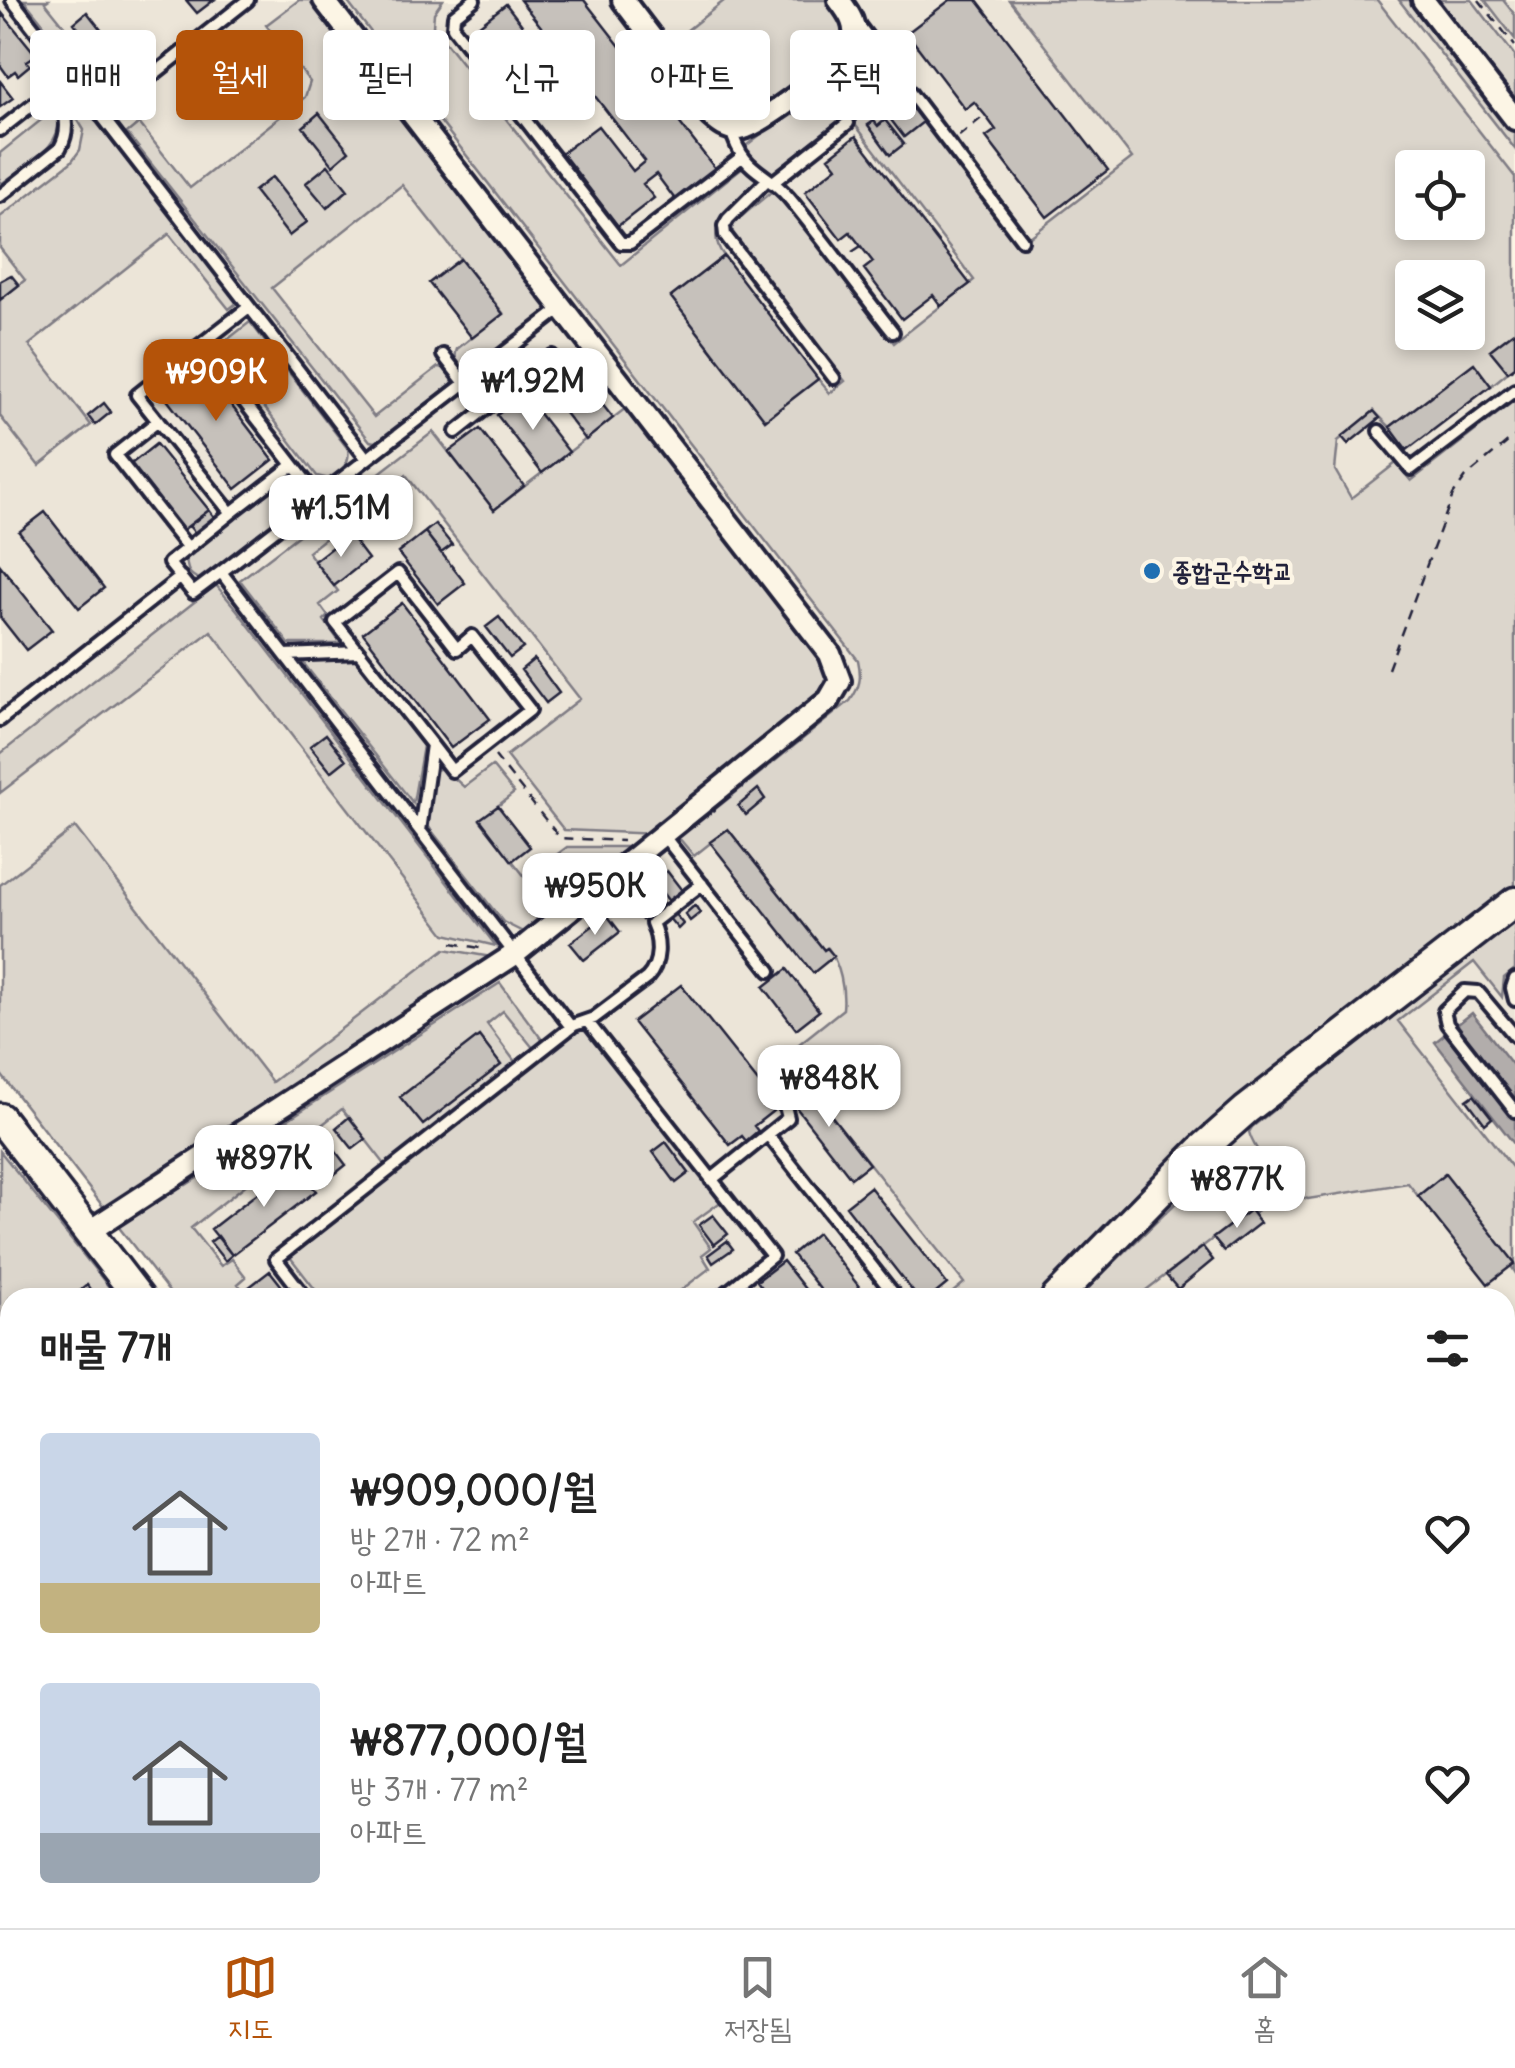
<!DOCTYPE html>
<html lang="ko">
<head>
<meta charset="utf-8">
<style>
	body { margin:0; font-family:Delius,"Poor Story",sans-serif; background:#f2f2f2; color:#222; height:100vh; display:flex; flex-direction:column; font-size:38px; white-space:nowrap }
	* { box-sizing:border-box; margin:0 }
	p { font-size:32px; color:#767676 }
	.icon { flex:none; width:55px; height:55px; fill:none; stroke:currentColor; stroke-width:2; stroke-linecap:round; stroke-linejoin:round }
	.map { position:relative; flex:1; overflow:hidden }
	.sheet { position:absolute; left:0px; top:1288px; width:1515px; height:642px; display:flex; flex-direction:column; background:#fff; border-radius:30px 30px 0 0; box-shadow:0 5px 15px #0003 }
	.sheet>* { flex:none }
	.top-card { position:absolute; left:30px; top:30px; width:1000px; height:90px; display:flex; gap:20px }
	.fabs { position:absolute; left:1395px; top:150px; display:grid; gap:20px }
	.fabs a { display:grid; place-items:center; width:90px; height:90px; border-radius:10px; background:#fff; box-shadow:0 5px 15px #0003; font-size:50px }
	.price { position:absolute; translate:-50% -85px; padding:0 22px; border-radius:20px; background:#fff; color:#222; font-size:32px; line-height:65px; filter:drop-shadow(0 2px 5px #0008) }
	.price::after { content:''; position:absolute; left:50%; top:60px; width:30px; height:22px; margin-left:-15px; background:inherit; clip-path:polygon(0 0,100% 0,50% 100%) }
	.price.on { background:#b45309; color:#fff }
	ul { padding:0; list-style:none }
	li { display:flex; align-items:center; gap:30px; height:250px; padding:0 40px }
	li span { display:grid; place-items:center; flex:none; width:280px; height:200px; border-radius:10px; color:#555 }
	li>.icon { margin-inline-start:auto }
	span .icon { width:120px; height:120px; fill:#fffc; stroke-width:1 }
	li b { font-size:42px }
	h2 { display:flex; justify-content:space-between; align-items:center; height:120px; padding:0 40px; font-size:42px }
	.chip { padding:0 35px; border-radius:10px; background:#fff; box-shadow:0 5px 15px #0003; font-size:35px; line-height:90px }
	.chip.on { background:#b45309; color:#fff }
	.dock { display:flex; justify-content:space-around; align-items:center; height:140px; border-top:2px solid #e0e0e0; background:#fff; font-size:28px; color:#767676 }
	.dock a { display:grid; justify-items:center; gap:5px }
	.dock .on { color:#b45309 }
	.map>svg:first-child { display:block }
	.built { fill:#ece5d8; fill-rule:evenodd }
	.green { fill:#dcd6cc; stroke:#7f7c84; stroke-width:2.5; fill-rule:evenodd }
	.water { fill:#b2adab; stroke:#78757e; stroke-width:2.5 }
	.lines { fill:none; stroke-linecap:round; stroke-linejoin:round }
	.stream { stroke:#78757e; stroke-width:5 }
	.building { fill:#c6c1bb; stroke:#22223b; stroke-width:2.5 }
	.lane-casing { stroke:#22223b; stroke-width:18 }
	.street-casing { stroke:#22223b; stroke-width:28 }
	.secondary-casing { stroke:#22223b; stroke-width:35 }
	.highway-casing { stroke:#22223b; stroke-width:45 }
	.path { stroke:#22223b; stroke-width:2.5; stroke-dasharray:10 8; stroke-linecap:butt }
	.lane { stroke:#fcf5e5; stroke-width:10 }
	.street { stroke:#fcf5e5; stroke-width:20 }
	.secondary { stroke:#fcf5e5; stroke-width:28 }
	.highway { stroke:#fcf5e5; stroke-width:38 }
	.poi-dot { fill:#1f6fb2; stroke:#fcf5e5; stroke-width:4 }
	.labels { text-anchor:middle; stroke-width:9; stroke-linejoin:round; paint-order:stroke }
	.poi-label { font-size:25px; font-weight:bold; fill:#22223b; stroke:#fcf5e5; text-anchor:start }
</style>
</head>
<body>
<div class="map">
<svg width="1515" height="1928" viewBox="0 0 1515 1928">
	<rect width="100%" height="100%" fill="#fcf5e5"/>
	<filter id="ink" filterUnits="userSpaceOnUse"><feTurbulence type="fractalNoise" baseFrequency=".01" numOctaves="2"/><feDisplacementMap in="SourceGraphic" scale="20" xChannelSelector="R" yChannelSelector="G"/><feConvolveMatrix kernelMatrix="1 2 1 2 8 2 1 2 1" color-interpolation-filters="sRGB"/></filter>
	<g filter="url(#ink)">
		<path class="built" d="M0 0H1515V892L1241 1104 1042 1297H173L0 1073ZM1412 168H1468V222H1412ZM1412 278H1468V332H1412Z
			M1515 913V1552L1505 1539V1298H1065L1207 1156Z"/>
		<path class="green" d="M24 0H48L45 2 102 73 91 83Z
			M299 0H315L547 296 548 309 544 315 477 368 467 371C458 366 453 360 457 349L503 313 402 185 272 288 374 417 438 367 445 368 452 376 453 383 376 442 370 441 127 133 139 123 190 188 305 97 310 82 266 25Z
			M346 0H443L434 13 433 26 621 265 744 166 759 183C737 202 700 224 724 256L671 297 765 420 818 379 830 393 845 381 730 232V226L771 192 779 194 894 343 974 280 847 114 771 174 758 170 746 151 747 145 871 48 1021 244 1132 158 1009 0H1377L1515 177V331L1490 350 1508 372 1491 386 1473 364 1390 427 1374 411 1338 441 1335 470 1351 498 1396 463 1411 481 1515 400V892L1131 1210 1042 1297H947L964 1283 784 1056 843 1009C845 989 840 965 828 948L824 950 728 829 694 856 679 838 850 701C860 687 862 678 858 660ZM1412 168H1468V222H1412ZM1412 278H1468V332H1412Z
			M725 0H826C838 16 850 29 837 48 819 63 751 129 729 116 709 105 685 62 671 43Z
			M1399 0H1412L1515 134V149Z
			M1433 0H1472L1515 56V106Z
			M1485 0H1503L1515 15V39Z
			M72 91 238 302 229 309 169 234 29 345 91 425 39 466 0 416V300L25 280 0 248V217L71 162 80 150 84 130 65 99V94Z
			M56 108C71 144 24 166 0 185V153Z
			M250 322 348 449C351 464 341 470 329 479L317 476 218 347Z
			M626 408 829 673 831 682 823 695 657 834 564 830 506 756 580 699 406 475 308 552 338 591 320 605 328 616 324 620 341 644H289L240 580 433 432 494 510Z
			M280 483H286L297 498V506L201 580C188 575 187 570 186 557Z
			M216 585 237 610 496 946 445 934 211 631 0 793V754Z
			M354 658 423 746 413 803 301 660Z
			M492 766 514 793 480 820 526 878 567 847H636L532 930 523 932 503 922 428 826 435 770 443 768 464 787Z
			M75 827 272 1082 445 949 497 958 105 1209 0 1073V885Z
			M1515 921V969L1504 978 1502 997 1474 962 1398 1021 1515 1171V1272L1511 1266 1514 1262 1445 1175 1418 1196 1408 1183 1308 1199C1289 1194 1254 1151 1249 1132L1252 1127Z
			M500 983 543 1041 534 1049 503 1011 487 1024 516 1063 387 1167 342 1109 191 1228 221 1266 232 1259 246 1277 238 1284 249 1297H173L114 1221 180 1178 186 1185Z
			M584 1026 722 1201 693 1222 711 1248 702 1255 710 1268 672 1297H321L290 1257Z
			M1232 1149 1239 1151 1274 1195 1253 1214 1250 1210 1137 1297 1077 1298Z
			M0 1151 117 1297 10 1298V1613L0 1612Z
			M1505 1317 1515 1330V1455L1505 1463Z
			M1505 1539 1515 1552V1924L1496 1920H1505Z"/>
		<path class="water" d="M1472 1013 1515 1068V1145L1435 1042Z"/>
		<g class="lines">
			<path class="stream" d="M275 1920 281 1928
				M936 1928 948 1920"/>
		</g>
		<path class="building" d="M186 0H214L197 13Z
			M520 0H584L717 171 677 202 656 174 643 184 654 198 618 226 562 153 598 126 633 171 645 161 554 43 544 51 565 78 526 108 468 34 506 4 531 37 542 28Z
			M950 0H977L1108 170 1047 217 986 137 996 130 985 115 974 102 965 109 907 33Z
			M87 12 109 40 96 51 74 23Z
			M2 13 36 55 27 61 30 65 18 75 15 71 8 76 0 65Z
			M0 81 13 98 0 107Z
			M904 97 923 122 904 137 885 112Z
			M319 113 349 151 333 165 303 127Z
			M885 120 904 144 890 155 868 125 874 121 878 126Z
			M856 136 970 284 941 306 933 295 902 319 864 269 873 262 850 232 841 239 805 192 837 167 829 157Z
			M328 165 348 190 327 208 306 183Z
			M272 177 307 222 289 236 254 191Z
			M724 256 818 379 765 420 671 297Z
			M460 259 503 314 472 338 429 283Z
			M11 275 19 285 0 300V281Z
			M1515 331V367L1508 372 1490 350Z
			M196 359 273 460 236 489 158 388Z
			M568 361 613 418 586 440 541 382Z
			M1474 363 1491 386 1407 450 1390 427Z
			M524 394 569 452 542 473 497 415Z
			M104 403 111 412 95 425 88 416Z
			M1374 411 1380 418 1348 444 1342 437Z
			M480 429 524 486 494 510 449 452Z
			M156 444 209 510 183 530 131 464Z
			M209 510 215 518 195 533 189 526Z
			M45 512 104 588 79 608 19 532Z
			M435 524 452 545 441 553 425 532Z
			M425 532 465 583 438 604 398 553Z
			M349 534 368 559 334 586 314 561Z
			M0 565 52 630 26 650 0 617Z
			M402 603 490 719 451 748 363 633Z
			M499 617 523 648 510 658 486 627Z
			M534 659 559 693 546 703 521 670Z
			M326 734 346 760 331 772 310 746Z
			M758 789 765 799 746 815 738 806Z
			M498 806 530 847 512 861 480 819Z
			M728 829 824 950 827 948 834 956 813 973 710 842Z
			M667 871 684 893 671 904 654 882Z
			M640 889 656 909 642 920 626 900Z
			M695 905 700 913 690 921 685 914Z
			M674 913 683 924 678 929 668 917Z
			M607 915 620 932 584 960 570 943Z
			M787 969 819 1011 796 1029 764 987Z
			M681 985 770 1097 765 1101 773 1111 754 1126 758 1131 746 1141 742 1136 730 1145 633 1022Z
			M479 1036 501 1065 423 1125 400 1097Z
			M832 1062 843 1076 833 1083 822 1069Z
			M806 1083 869 1164 851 1178 788 1097Z
			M1474 1095 1492 1118 1485 1124 1467 1100Z
			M349 1117 366 1139 353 1149 336 1128Z
			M318 1128 346 1165 326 1181 297 1145Z
			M666 1142 689 1173 676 1183 653 1152Z
			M295 1164 316 1191 232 1255 211 1229Z
			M1445 1174 1515 1263 1488 1284 1418 1196Z
			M870 1187 947 1284 930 1298H918L846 1206Z
			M1250 1210 1260 1223 1224 1251 1213 1238Z
			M713 1215 728 1234 714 1245 699 1225Z
			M817 1233 868 1298H827L792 1254Z
			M218 1236 232 1255 225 1261 210 1242Z
			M727 1241 733 1249 713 1263 708 1255Z
			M1203 1247 1213 1260 1178 1289 1166 1275Z
			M783 1261 812 1298H770L757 1281Z
			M270 1271 291 1298H249L244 1291Z
			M87 1285 96 1298H87L81 1290Z"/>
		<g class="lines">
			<g class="lane-casing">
				<path id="lane" d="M12 0 367 459 562 308
					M474 0 454 16 453 27 621 243H630L743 156
					M857 23 1022 240
					M101 116 248 0
					M731 129C743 174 765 169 789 198 825 241 858 288 893 332
					M0 130 70 75
					M767 180 728 219 724 226 725 235 834 378
					M772 183 848 123
					M0 196 60 148C72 126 64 108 53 89
					M249 307 200 345 318 497
					M200 345 137 395 231 513 169 563 193 593 221 572
					M443 355 485 409
					M158 421 115 455 188 548
					M1379 431 1411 469 1515 390
					M456 432 552 356
					M367 459 221 572 571 1027
					M231 513 293 465
					M359 652 335 622 398 573 457 649 472 636 530 710 452 771 432 745
					M285 655 359 652 432 745 420 831
					M0 720 181 577
					M663 835 770 971
					M1515 979 1512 988 1515 1000
					M587 1021 772 1256 720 1298
					M1515 1036 1478 992 1465 991 1444 1011 1447 1024 1515 1111
					M768 1135 897 1298
					M711 1180 788 1118 775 1066
					M306 1298 276 1259 574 1025 594 1018 647 978C661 963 660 941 652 923L702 884"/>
			</g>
			<g class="street-casing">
				<path id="street" d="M623 0 711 116C719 123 727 130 739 129 757 129 846 61 852 44 859 27 849 13 839 0
					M1423 0 1515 119
					M88 1232 515 954 829 700 840 681 830 654 324 0
					M1505 1474 1515 1466
					M1505 1520 1515 1533"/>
			</g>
			<g class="secondary-casing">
				<path id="secondary" d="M0 1118 139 1298
					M1056 1298 1203 1148 1246 1110 1515 902
					M22 1920 42 1928"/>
			</g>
			<g class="highway-casing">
				<path id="highway" d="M0 1628 10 1630
					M0 1657 10 1659
					M1336 1920 1375 1928
					M1440 1920 1478 1928"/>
			</g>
			<path class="path" d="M1479 0 1515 46
				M959 136 985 115
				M852 252 861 246
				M1388 669 1453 495 1466 477 1515 436
				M495 756 560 838 623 841
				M452 943 485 949
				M0 1360 6 1357 10 1345"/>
			<use href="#lane" class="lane"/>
			<use href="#street" class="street"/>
			<use href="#secondary" class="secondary"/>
			<use href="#highway" class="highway"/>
		</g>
	</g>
	<circle class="poi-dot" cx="1152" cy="571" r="10"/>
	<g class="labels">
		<g class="poi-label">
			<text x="1172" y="580">종합군수학교</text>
		</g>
	</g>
</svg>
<div class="fabs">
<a><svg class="icon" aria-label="locate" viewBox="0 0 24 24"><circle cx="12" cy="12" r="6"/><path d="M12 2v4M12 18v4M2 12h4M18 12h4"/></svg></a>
<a><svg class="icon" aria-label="layers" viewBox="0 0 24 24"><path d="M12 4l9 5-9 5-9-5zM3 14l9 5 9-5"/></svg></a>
</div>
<b class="price on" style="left:216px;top:424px">₩909K</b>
<b class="price" style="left:533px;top:433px">₩1.92M</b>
<b class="price" style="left:341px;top:560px">₩1.51M</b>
<b class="price" style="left:595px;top:938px">₩950K</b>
<b class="price" style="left:829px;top:1130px">₩848K</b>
<b class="price" style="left:264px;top:1210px">₩897K</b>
<b class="price" style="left:1237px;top:1231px">₩877K</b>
<div class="top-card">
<a class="chip">매매</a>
<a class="chip on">월세</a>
<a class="chip">필터</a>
<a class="chip">신규</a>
<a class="chip">아파트</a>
<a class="chip">주택</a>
</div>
<section class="sheet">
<h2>매물 7개<svg class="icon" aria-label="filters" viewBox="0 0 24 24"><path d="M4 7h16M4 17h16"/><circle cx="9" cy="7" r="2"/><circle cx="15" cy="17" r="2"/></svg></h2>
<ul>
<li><span style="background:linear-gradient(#c9d6e8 75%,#c2b280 0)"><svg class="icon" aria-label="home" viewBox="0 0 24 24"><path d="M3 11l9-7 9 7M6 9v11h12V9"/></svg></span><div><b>₩909,000/월</b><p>방 2개 · 72 m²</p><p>아파트</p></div><svg class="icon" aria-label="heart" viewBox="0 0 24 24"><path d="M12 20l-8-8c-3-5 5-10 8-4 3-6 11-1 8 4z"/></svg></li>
<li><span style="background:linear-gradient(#c9d6e8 75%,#9aa5b1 0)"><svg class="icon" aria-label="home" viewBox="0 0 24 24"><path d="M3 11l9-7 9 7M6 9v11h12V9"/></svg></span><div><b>₩877,000/월</b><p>방 3개 · 77 m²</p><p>아파트</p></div><svg class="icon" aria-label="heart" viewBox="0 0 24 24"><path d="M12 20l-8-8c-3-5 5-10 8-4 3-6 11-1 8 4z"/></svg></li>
</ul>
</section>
</div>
<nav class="dock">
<a class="on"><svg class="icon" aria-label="map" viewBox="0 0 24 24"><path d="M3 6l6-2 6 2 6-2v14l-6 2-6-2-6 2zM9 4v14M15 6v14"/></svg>지도</a>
<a><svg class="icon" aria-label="saved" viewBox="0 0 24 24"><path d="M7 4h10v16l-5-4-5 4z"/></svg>저장됨</a>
<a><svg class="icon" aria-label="home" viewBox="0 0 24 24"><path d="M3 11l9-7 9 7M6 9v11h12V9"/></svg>홈</a>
</nav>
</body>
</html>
